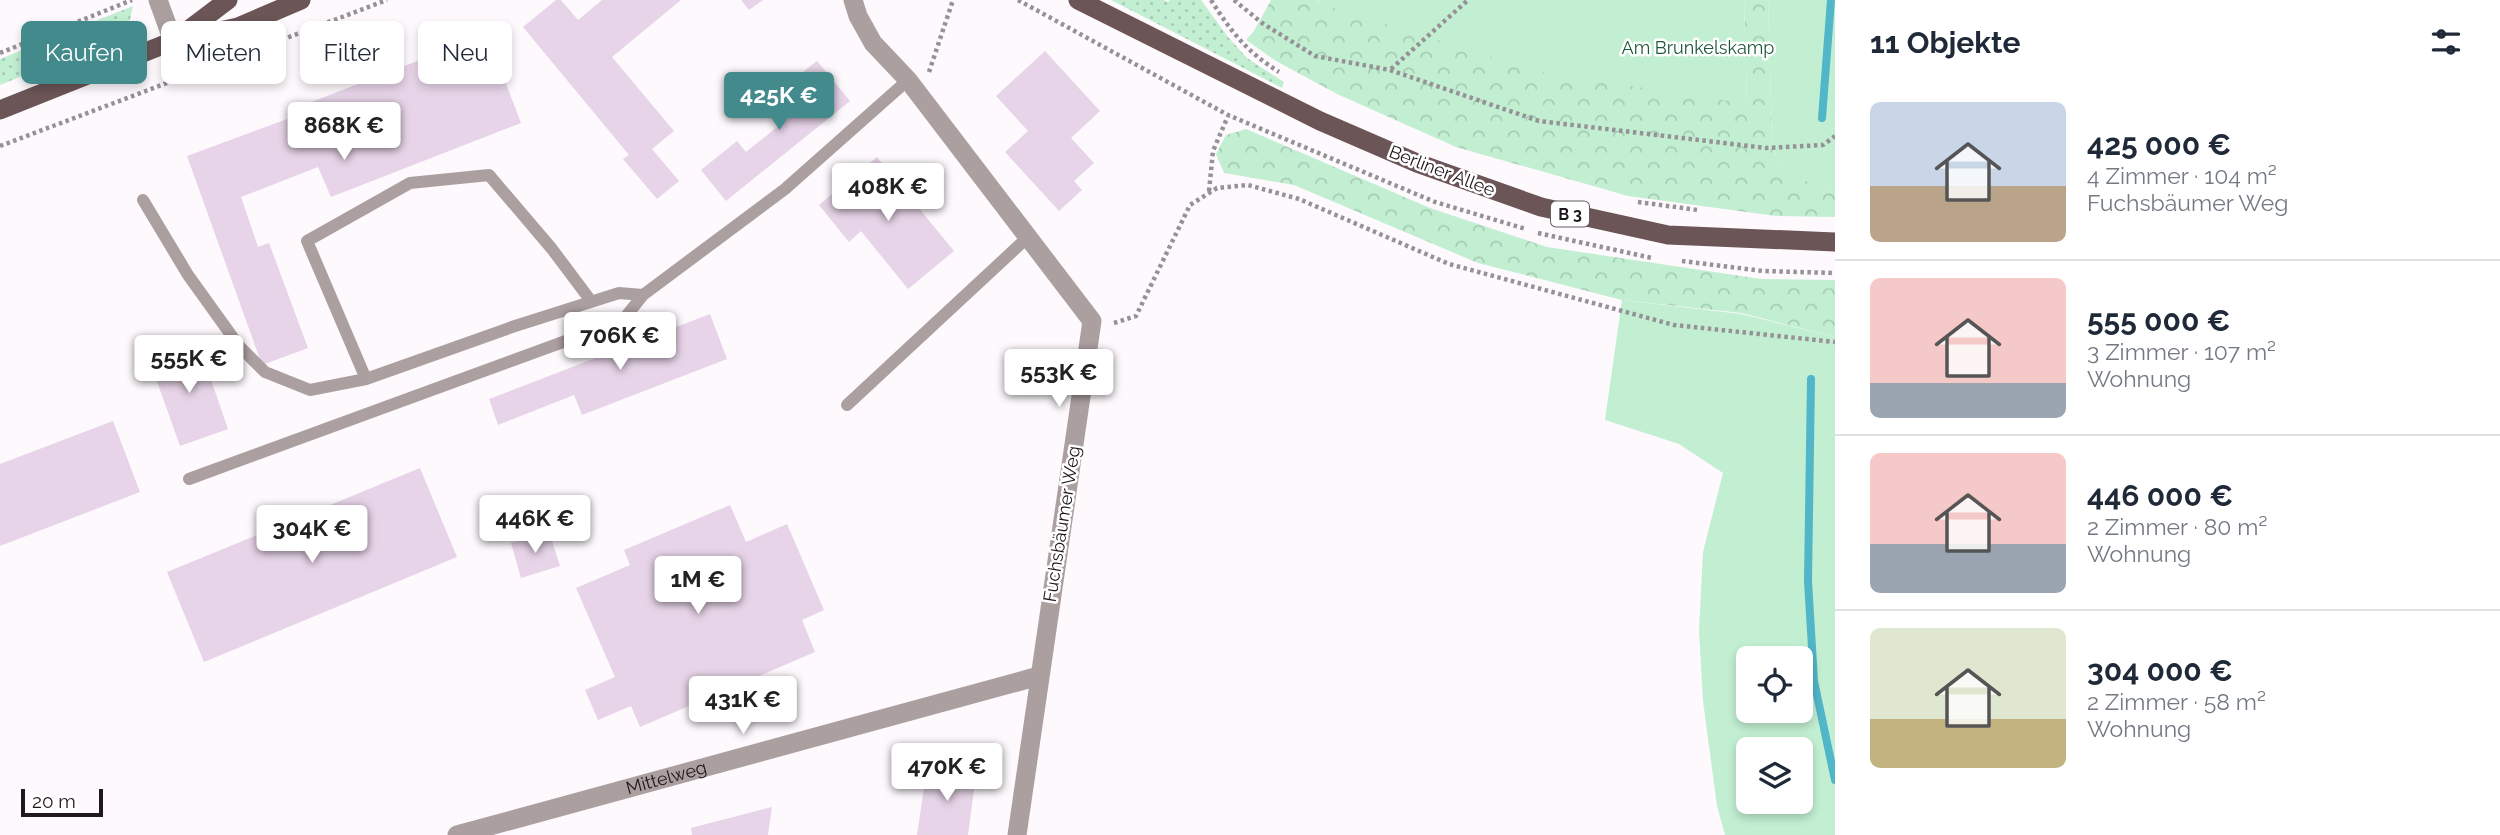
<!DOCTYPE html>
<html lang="de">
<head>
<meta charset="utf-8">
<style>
	body { margin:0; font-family:Raleway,sans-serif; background:#f2f2f3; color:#1f2937; height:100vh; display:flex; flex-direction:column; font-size:26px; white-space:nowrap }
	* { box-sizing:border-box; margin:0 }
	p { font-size:23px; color:#747a83 }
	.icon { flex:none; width:38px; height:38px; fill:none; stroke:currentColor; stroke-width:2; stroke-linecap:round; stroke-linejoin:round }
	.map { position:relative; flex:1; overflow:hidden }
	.drawer { display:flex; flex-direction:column; background:#fff; width:665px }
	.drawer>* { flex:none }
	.hud { position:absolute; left:21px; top:21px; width:665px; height:63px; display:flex; gap:14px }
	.tools { position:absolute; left:1736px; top:646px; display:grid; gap:14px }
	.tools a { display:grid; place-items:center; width:77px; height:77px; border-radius:10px; background:#fff; box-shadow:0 4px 10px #0003; font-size:35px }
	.scale { position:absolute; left:21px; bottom:18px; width:82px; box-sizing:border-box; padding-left:7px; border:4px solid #1f181f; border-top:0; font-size:19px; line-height:24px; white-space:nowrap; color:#1f181f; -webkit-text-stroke:5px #fff; paint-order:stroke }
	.price { position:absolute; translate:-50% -60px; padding:0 16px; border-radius:7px; background:#fff; color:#222; font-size:23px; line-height:46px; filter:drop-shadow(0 2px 4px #0008) }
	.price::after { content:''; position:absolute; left:50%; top:42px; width:21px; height:16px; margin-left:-10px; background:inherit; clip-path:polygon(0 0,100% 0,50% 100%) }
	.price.on { background:#428a8c; color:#fff }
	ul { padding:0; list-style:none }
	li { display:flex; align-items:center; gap:21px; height:175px; padding:0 35px }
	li+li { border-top:2px solid #e0e1e3 }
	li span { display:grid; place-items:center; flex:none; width:196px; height:140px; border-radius:10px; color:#555 }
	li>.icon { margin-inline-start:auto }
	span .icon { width:84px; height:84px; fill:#fffc; stroke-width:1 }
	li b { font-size:30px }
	h2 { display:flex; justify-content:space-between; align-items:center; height:84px; padding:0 35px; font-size:30px }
	.chip { padding:0 24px; border-radius:10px; background:#fff; box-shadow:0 4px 10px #0003; font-size:24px; line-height:63px }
	.chip.on { background:#428a8c; color:#fff }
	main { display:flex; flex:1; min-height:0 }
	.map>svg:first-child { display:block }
	.grass { fill:url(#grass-dots) }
	.forest { fill:url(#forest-crowns) }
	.green { fill:#c2efd2; fill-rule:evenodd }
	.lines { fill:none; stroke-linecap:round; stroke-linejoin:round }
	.stream { stroke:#50b6c8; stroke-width:8 }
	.building { fill:#e7d4e8 }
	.path { stroke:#969196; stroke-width:4.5; stroke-dasharray:3.5 3.5; stroke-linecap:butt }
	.service { stroke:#ac9fa0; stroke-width:12 }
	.minor { stroke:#ac9fa0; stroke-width:19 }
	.primary { stroke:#6b5556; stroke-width:19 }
	.labels { text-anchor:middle; stroke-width:5; stroke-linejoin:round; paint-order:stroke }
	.shield { fill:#fff; stroke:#625d62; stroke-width:2 }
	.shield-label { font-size:16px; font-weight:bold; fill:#1f181f }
	.park-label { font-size:18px; fill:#205639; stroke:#fff }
	.street-label { font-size:18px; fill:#1f181f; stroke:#fff }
</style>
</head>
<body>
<main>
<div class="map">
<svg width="1835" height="835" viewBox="0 0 1835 835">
	<defs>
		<pattern id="grass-dots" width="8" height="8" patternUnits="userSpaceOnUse" patternTransform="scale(1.75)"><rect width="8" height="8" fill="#c2efd2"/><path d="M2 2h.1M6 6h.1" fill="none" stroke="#a6ccb4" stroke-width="1.8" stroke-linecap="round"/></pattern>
		<pattern id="forest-crowns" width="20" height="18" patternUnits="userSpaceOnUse" patternTransform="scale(1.75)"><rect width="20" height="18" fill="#c2efd2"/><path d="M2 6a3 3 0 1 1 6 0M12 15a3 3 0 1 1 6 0" fill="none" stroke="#a6ccb4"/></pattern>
	</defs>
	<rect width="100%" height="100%" fill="#fdf9fd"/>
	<path class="grass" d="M1111 0H1164L1168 2 1170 0H1201L1228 37 1247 58 1284 82 1282 88Z
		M133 6 129 24 115 38 0 85V59Z"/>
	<path class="forest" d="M1271 0H1320L1317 2 1747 103 1744 0H1768L1772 139 1780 174 1835 188V217L1776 216 1628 196 1456 147 1337 94 1276 61 1246 40 1254 31Z
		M1246 129 1430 208 1547 247 1761 279 1835 280V337L1741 313 1622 300 1478 263 1294 185 1224 173 1216 154 1226 135Z"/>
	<path class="green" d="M1320 0H1744L1747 104 1541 72 1317 3Z
		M1768 0H1835V188L1780 175 1772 139Z
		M1622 300 1741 314 1835 337V835H1725L1717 806 1703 701 1699 630 1703 552 1723 473 1679 444 1605 420ZM1801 658V710H1748V658ZM1801 749V802H1748V749Z"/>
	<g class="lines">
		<path class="stream" d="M1822 118 1831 0
			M1811 379 1808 581 1814 681 1835 780"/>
	</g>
	<path class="building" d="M556 0H561L578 20 602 0H681L612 57 674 131 652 149 679 181 657 199 623 159 629 155 523 27Z
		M741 0H763L749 10Z
		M487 34 521 123 331 197 318 167 241 197 258 247 269 243 308 348 262 365 187 156 298 115 296 108Z
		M1045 51 1100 111 1071 138 1094 163 1074 181 1082 190 1059 211 1005 152 1028 131 996 96Z
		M817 61 850 101 726 201 701 170 737 141 746 152 797 111 780 90Z
		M877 157 954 251 908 289 861 231 849 242 819 205Z
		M710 314 727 359 582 415 574 395 498 425 489 399Z
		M199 345 228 429 180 446 150 362Z
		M113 421 140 492 0 546V464Z
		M420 468 457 557 204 662 167 572Z
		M730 505 746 542 787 524 824 610 802 620 815 652 640 727 631 706 598 720 585 690 615 677 576 588 630 565 624 550Z
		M549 531 560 566 521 578 511 543Z
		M927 768 976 775 968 835H917Z
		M772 807 768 835H692L691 828Z"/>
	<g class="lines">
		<path class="path" d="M1018 0 1228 115 1435 202 1526 229
			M1211 0C1232 33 1246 51 1279 72
			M1234 0 1262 23 1315 56 1390 70 1539 121 1766 148 1823 145 1835 136
			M0 53 132 0
			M1391 69 1468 0
			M929 72 953 0
			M0 146 387 0
			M1209 191 1213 151 1228 116
			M1638 202 1698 210
			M1538 233 1652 258
			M1682 261 1763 271 1835 273
			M1114 323 1136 316 1190 205 1217 188 1248 185 1299 199 1449 264 1674 325 1835 342"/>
		<path class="service" d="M143 200 188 275 239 346 265 372 310 390 366 379 515 326 619 293 643 295
			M366 379 307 241 410 183 489 175 552 249 591 301
			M847 405 1028 237
			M189 479 623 320 643 295 785 189 908 80"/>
		<g class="minor">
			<path d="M158 0 173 41"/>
			<path d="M853 0 858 16 873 43 908 80 1092 321 1017 835"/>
			<path id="s1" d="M457 835 1039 676"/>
		</g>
		<path class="primary" d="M1078 0 1320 121 1417 163 1541 207 1668 235 1835 242
			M179 37 228 0
			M0 110 173 41 238 27 301 0"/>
	</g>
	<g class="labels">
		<rect class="shield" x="1551" y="201.5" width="38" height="25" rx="5"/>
		<g class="shield-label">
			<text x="1570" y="220">B 3</text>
		</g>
		<g class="park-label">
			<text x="1698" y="54">Am Brunkelskamp</text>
		</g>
		<g class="street-label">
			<text transform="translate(1442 171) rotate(21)" y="6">Berliner Allee</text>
			<text transform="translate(1062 524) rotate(-81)" y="6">Fuchsbäumer Weg</text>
			<text dy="6" stroke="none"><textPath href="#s1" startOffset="217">Mittelweg</textPath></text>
		</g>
	</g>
</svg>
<div class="tools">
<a><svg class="icon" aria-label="locate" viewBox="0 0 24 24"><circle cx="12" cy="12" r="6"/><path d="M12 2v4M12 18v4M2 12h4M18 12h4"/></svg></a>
<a><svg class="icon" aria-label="layers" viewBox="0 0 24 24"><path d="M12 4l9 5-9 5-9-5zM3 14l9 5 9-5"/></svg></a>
</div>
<div class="scale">20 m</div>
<b class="price on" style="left:779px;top:132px">425K €</b>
<b class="price" style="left:344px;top:162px">868K €</b>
<b class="price" style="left:888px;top:223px">408K €</b>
<b class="price" style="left:620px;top:372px">706K €</b>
<b class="price" style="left:189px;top:395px">555K €</b>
<b class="price" style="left:1059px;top:409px">553K €</b>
<b class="price" style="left:535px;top:555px">446K €</b>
<b class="price" style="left:312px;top:565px">304K €</b>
<b class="price" style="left:698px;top:616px">1M €</b>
<b class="price" style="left:743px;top:736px">431K €</b>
<b class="price" style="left:947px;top:803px">470K €</b>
<div class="hud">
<a class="chip on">Kaufen</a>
<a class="chip">Mieten</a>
<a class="chip">Filter</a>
<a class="chip">Neu</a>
</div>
</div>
<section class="drawer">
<h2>11 Objekte<svg class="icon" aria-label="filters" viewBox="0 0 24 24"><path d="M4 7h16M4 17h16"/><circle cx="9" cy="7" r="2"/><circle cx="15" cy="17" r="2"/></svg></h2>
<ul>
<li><span style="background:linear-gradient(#c9d6e8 60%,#b9a48a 0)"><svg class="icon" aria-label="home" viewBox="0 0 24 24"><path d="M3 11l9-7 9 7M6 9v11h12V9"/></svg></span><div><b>425 000 €</b><p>4 Zimmer · 104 m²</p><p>Fuchsbäumer Weg</p></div></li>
<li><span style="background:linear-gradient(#f6c9c9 75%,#9aa5b1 0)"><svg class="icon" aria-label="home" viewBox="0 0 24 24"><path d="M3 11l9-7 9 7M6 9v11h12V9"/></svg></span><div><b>555 000 €</b><p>3 Zimmer · 107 m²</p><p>Wohnung</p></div></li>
<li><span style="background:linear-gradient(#f6c9c9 65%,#9aa5b1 0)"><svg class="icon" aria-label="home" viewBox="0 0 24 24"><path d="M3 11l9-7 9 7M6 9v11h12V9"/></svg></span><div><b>446 000 €</b><p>2 Zimmer · 80 m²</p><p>Wohnung</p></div></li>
<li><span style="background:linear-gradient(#dfe7d0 65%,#c2b280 0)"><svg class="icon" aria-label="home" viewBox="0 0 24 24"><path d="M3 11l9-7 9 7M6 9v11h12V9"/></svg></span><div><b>304 000 €</b><p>2 Zimmer · 58 m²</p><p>Wohnung</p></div></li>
</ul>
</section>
</main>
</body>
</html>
